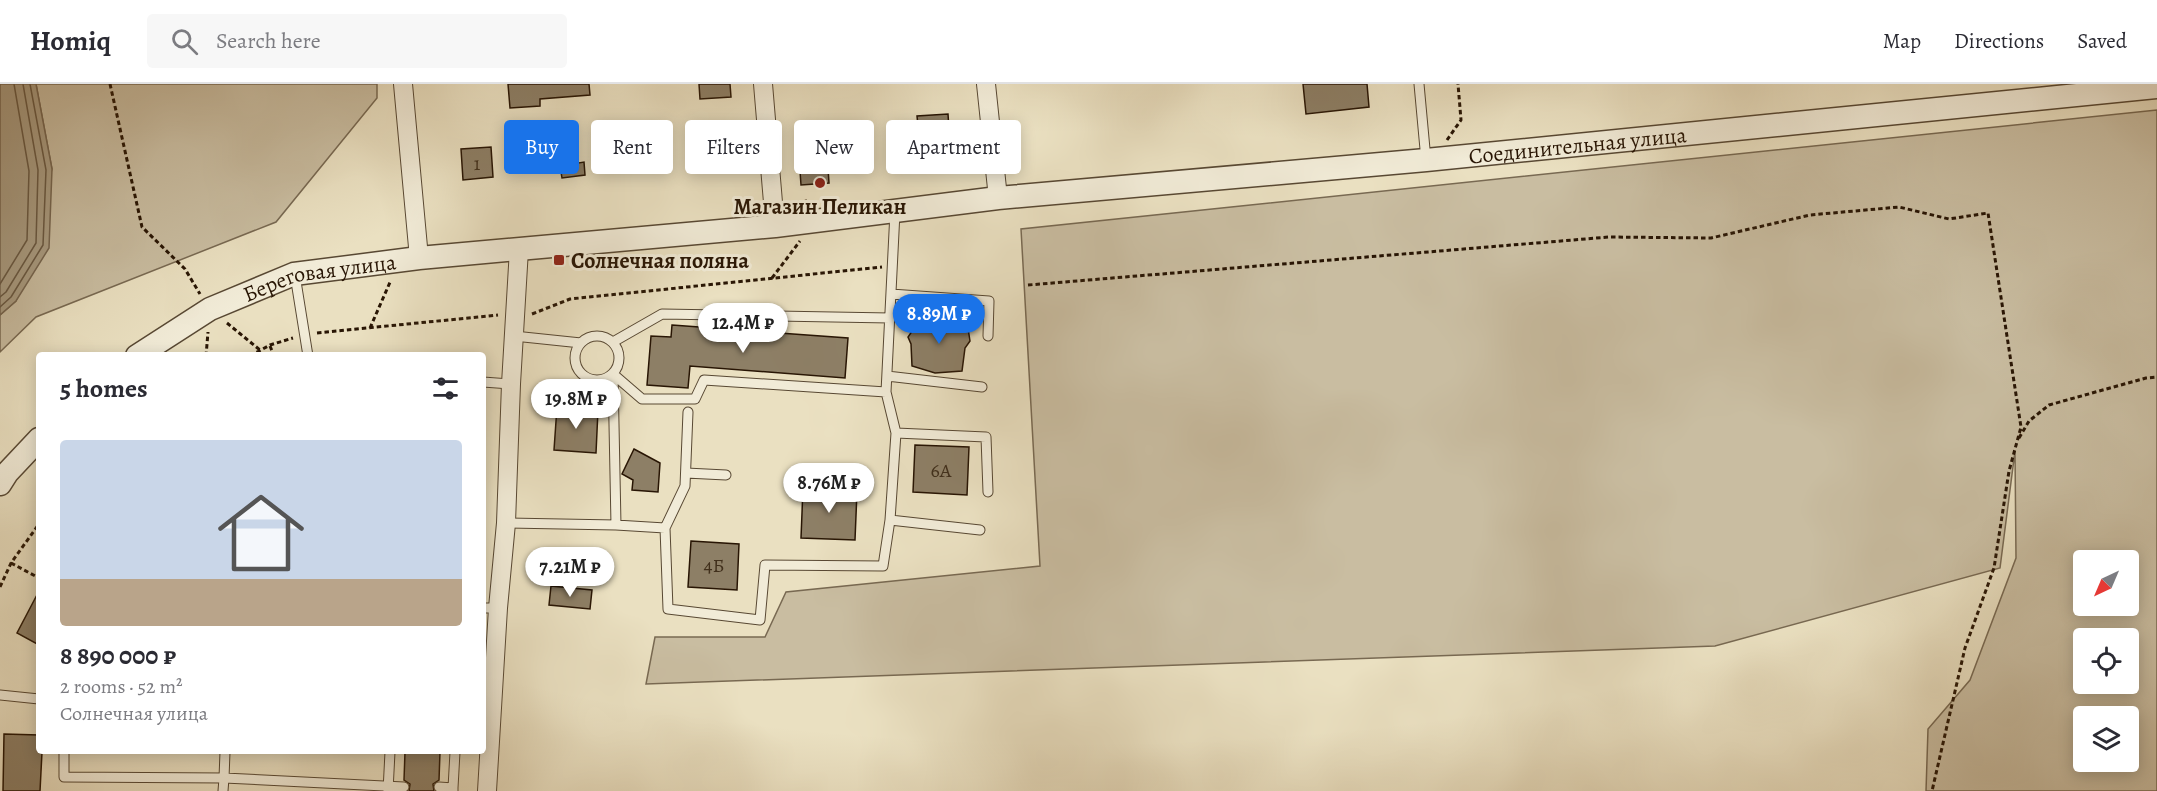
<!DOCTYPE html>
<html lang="en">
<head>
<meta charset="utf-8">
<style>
	body { margin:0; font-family:Alegreya,serif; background:#f7f7f7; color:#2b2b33; height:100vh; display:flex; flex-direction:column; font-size:22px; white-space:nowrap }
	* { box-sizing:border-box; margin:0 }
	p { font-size:20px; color:#7c7c81 }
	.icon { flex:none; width:33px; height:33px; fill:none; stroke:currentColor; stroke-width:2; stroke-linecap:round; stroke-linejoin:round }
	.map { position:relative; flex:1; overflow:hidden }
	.details { position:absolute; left:36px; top:268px; width:450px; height:402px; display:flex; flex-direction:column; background:#fff; border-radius:6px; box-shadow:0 3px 15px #0003 }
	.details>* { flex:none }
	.hud { position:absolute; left:504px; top:36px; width:570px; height:54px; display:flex; gap:12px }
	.needle { width:39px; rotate:224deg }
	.tools { position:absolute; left:2073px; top:466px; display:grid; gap:12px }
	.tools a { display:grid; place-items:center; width:66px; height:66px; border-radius:6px; background:#fff; box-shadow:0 3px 15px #0003; font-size:30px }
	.price { position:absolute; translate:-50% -51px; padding:0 14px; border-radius:21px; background:#fff; color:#222; font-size:20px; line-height:39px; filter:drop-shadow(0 2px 3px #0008) }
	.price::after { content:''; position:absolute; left:50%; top:36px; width:18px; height:14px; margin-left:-9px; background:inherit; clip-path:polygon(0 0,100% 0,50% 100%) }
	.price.on { background:#1a73e8; color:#fff }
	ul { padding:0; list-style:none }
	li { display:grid; align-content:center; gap:12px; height:318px; padding:0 24px }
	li+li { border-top:2px solid #e1e1e2 }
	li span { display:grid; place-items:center; height:186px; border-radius:6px; color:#555 }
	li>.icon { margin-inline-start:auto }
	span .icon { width:108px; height:108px; fill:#fffc; stroke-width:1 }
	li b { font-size:26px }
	h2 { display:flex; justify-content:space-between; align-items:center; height:72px; padding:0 24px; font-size:26px }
	.pill { padding:0 21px; border-radius:6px; background:#fff; box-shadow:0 3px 15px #0003; font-size:21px; line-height:54px }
	.pill.on { background:#1a73e8; color:#fff }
	header { display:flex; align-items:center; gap:36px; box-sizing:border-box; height:84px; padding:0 30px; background:#fff; border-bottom:2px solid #e1e1e2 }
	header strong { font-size:28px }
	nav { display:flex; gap:33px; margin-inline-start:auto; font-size:21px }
	.search { width:420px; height:54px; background:#f7f7f7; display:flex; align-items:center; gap:15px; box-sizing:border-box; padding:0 21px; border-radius:6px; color:#7c7c81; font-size:22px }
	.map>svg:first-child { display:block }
	.green { fill:#c9bda1; stroke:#786952; stroke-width:1.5; fill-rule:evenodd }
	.water { fill:#a89b81; stroke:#75654f; stroke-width:1.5 }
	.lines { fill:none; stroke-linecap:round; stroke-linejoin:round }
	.shore { stroke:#685842; stroke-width:1.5 }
	.building { fill:#8d7f66; stroke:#281504; stroke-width:1.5 }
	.service-casing { stroke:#584833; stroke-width:11 }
	.minor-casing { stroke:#584833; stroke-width:20 }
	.tertiary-casing { stroke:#584833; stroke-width:25 }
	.path { stroke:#281504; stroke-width:3; stroke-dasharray:4.5 3; stroke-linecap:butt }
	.service { stroke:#f1ebd7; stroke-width:9 }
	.minor { stroke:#f1ebd7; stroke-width:18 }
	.tertiary { stroke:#f1ebd7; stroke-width:22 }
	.poi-dot { fill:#8f2418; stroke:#f1ebd7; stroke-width:2 }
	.labels { text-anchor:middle; stroke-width:6; stroke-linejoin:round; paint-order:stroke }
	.number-label { font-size:20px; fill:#41301c }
	.street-label { font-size:22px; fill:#281504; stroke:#f1ebd7 }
	.poi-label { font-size:22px; font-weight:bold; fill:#281504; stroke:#f1ebd7 }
</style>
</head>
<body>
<header>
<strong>Homiq</strong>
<div class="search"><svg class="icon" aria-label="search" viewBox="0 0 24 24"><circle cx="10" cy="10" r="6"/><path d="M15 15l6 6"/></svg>Search here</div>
<nav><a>Map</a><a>Directions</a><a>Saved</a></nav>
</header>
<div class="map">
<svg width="2157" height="707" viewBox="0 0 2157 707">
	<rect width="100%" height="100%" fill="#eae0c1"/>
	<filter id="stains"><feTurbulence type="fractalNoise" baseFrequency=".00333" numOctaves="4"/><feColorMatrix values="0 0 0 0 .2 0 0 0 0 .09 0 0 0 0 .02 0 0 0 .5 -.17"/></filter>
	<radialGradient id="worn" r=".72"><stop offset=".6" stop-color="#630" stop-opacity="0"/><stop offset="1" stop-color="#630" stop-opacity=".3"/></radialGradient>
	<path class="green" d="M36 0H377V14L276 138 36 233 0 268V231L16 217 52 85Z
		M2157 26V707H1926L1928 645 1970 596 2016 474 2015 367 2000 484 1715 562 646 600 655 553H765L786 508 1040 482 1021 145ZM2084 477H2128V522H2084ZM2084 555H2128V600H2084ZM2084 633H2128V678H2084Z"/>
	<path class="water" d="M0 0H36L52 85 49 164 16 217 0 231Z"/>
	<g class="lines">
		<path class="shore" d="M0 200 27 156 29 87 14 0
			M0 213 6 208 36 159 38 86 23 0
			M0 223 11 213 43 161 46 86 30 0"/>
	</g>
	<path class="building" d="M508 0H589L590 11 540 15V22L510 24Z
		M699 0H730L731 13 700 15Z
		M1303 0H1367L1369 23 1306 30Z
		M948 30 950 60 920 63 917 32Z
		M743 56 746 87 716 89 713 59Z
		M842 56 844 83 828 84 829 99 801 101 798 59Z
		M637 60 640 83 612 87 609 64Z
		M491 63 493 93 463 96 461 65Z
		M584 78 585 91 562 94 560 82Z
		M917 234 967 238 970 257 965 264 962 287 935 289 912 282 911 260 908 253 915 243Z
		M672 241 848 254 845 294 690 282 688 304 647 301 651 252 671 253Z
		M557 323 598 326 596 369 554 366Z
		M915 361 969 363 967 411 913 408Z
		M634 365 660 379 658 408 632 406 633 396 622 390Z
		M803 404 857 407 855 456 801 454Z
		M691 457 739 460 737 506 688 503Z
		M551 502 592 506 590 525 549 521Z
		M39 507V561L17 549Z
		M4 650 39 651V668H42L40 707H3Z
		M405 668H440L439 696 433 700 434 707H409L410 700 404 696Z"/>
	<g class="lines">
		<g class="service-casing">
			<path id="service" d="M1419 0 1426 76
				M895 128 886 308 896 349 890 436 980 446
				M295 191 308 272
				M891 210 989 217 988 252
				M514 252 581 259
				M575 274a22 22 0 1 1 44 0a22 22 0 1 1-44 0Z
				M613 258 662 230 890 234
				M613 290 642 315H695L704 296 886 308
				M887 292 982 303
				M483 298 511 300
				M896 349 986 353 988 408
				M686 389 726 391
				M506 439 616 441 613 290
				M616 441 665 444 668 525 760 536 765 481 883 482 890 436
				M665 444 685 402 688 328
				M483 524H498
				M0 611 39 615
				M64 668V693L224 694 223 707
				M225 668 224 694 404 703
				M439 703 453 704V707
				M453 704 455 668
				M388 707 390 668"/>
		</g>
		<g class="minor-casing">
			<path id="minor" d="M403 0 419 174
				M763 0 775 142
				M986 0 998 114
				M487 707 498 524 506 439 511 300 519 165"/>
		</g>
		<g class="tertiary-casing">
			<g id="tertiary">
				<path id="s1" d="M137 272 210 225 294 190 419 174 775 142 998 114 1426 76 2157 3"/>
				<path d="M0 400 7 389 39 355"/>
			</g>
		</g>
		<path class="path" d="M110 0 142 143 185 185 200 210
			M1447 56 1461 36 1458 0
			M790 119 807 117
			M772 194 800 157
			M1028 201 1609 153 1711 154 1810 131 1899 123 1949 135 1988 129 2021 343 2009 387 1994 484 1965 564 1932 707
			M532 230 570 215 882 183
			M227 239 260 266
			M370 244 391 196
			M317 249 498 231
			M270 262 274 272
			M206 272 208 248
			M250 272 270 261 293 254
			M2019 354 2029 337 2049 321 2146 294 2157 293
			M11 479 39 494
			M0 503 11 479 39 440"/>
		<use href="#service" class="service"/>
		<use href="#minor" class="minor"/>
		<use href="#tertiary" class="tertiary"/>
	</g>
	<g class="poi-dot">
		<circle cx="820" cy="99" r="6"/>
		<rect x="553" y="170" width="12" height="12" rx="3"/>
	</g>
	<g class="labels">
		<g class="number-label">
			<text x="477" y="86">1</text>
			<text x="941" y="393">6A</text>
			<text x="714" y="488">4Б</text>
		</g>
		<g class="street-label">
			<text dy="8" stroke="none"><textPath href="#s1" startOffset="1468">Соединительная улица</textPath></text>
			<text dy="8" stroke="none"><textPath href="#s1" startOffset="202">Береговая улица</textPath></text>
		</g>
		<g class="poi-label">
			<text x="820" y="130">Магазин Пеликан</text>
			<text x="571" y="184" text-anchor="start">Солнечная поляна</text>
		</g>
	</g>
	<rect width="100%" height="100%" filter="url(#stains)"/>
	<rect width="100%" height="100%" fill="url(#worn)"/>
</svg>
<div class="tools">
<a><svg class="needle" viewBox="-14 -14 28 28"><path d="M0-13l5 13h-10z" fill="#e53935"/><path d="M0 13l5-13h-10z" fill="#7c7c81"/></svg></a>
<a><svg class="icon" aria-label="locate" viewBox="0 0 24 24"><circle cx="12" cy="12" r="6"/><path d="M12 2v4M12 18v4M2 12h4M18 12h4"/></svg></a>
<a><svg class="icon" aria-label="layers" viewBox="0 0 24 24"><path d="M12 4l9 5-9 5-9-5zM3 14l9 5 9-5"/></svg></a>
</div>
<b class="price on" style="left:939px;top:261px">8.89M ₽</b>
<b class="price" style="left:743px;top:270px">12.4M ₽</b>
<b class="price" style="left:576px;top:346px">19.8M ₽</b>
<b class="price" style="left:829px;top:430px">8.76M ₽</b>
<b class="price" style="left:570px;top:514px">7.21M ₽</b>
<div class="hud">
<a class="pill on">Buy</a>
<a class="pill">Rent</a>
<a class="pill">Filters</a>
<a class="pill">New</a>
<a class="pill">Apartment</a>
</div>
<section class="details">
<h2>5 homes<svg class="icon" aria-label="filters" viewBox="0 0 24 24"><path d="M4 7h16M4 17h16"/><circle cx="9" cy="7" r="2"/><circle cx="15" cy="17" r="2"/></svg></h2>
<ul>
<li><span style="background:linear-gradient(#c9d6e8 75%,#b9a48a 0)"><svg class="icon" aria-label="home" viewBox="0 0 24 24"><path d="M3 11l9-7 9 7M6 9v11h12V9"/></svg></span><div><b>8 890 000 ₽</b><p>2 rooms · 52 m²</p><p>Солнечная улица</p></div></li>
</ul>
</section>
</div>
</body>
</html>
